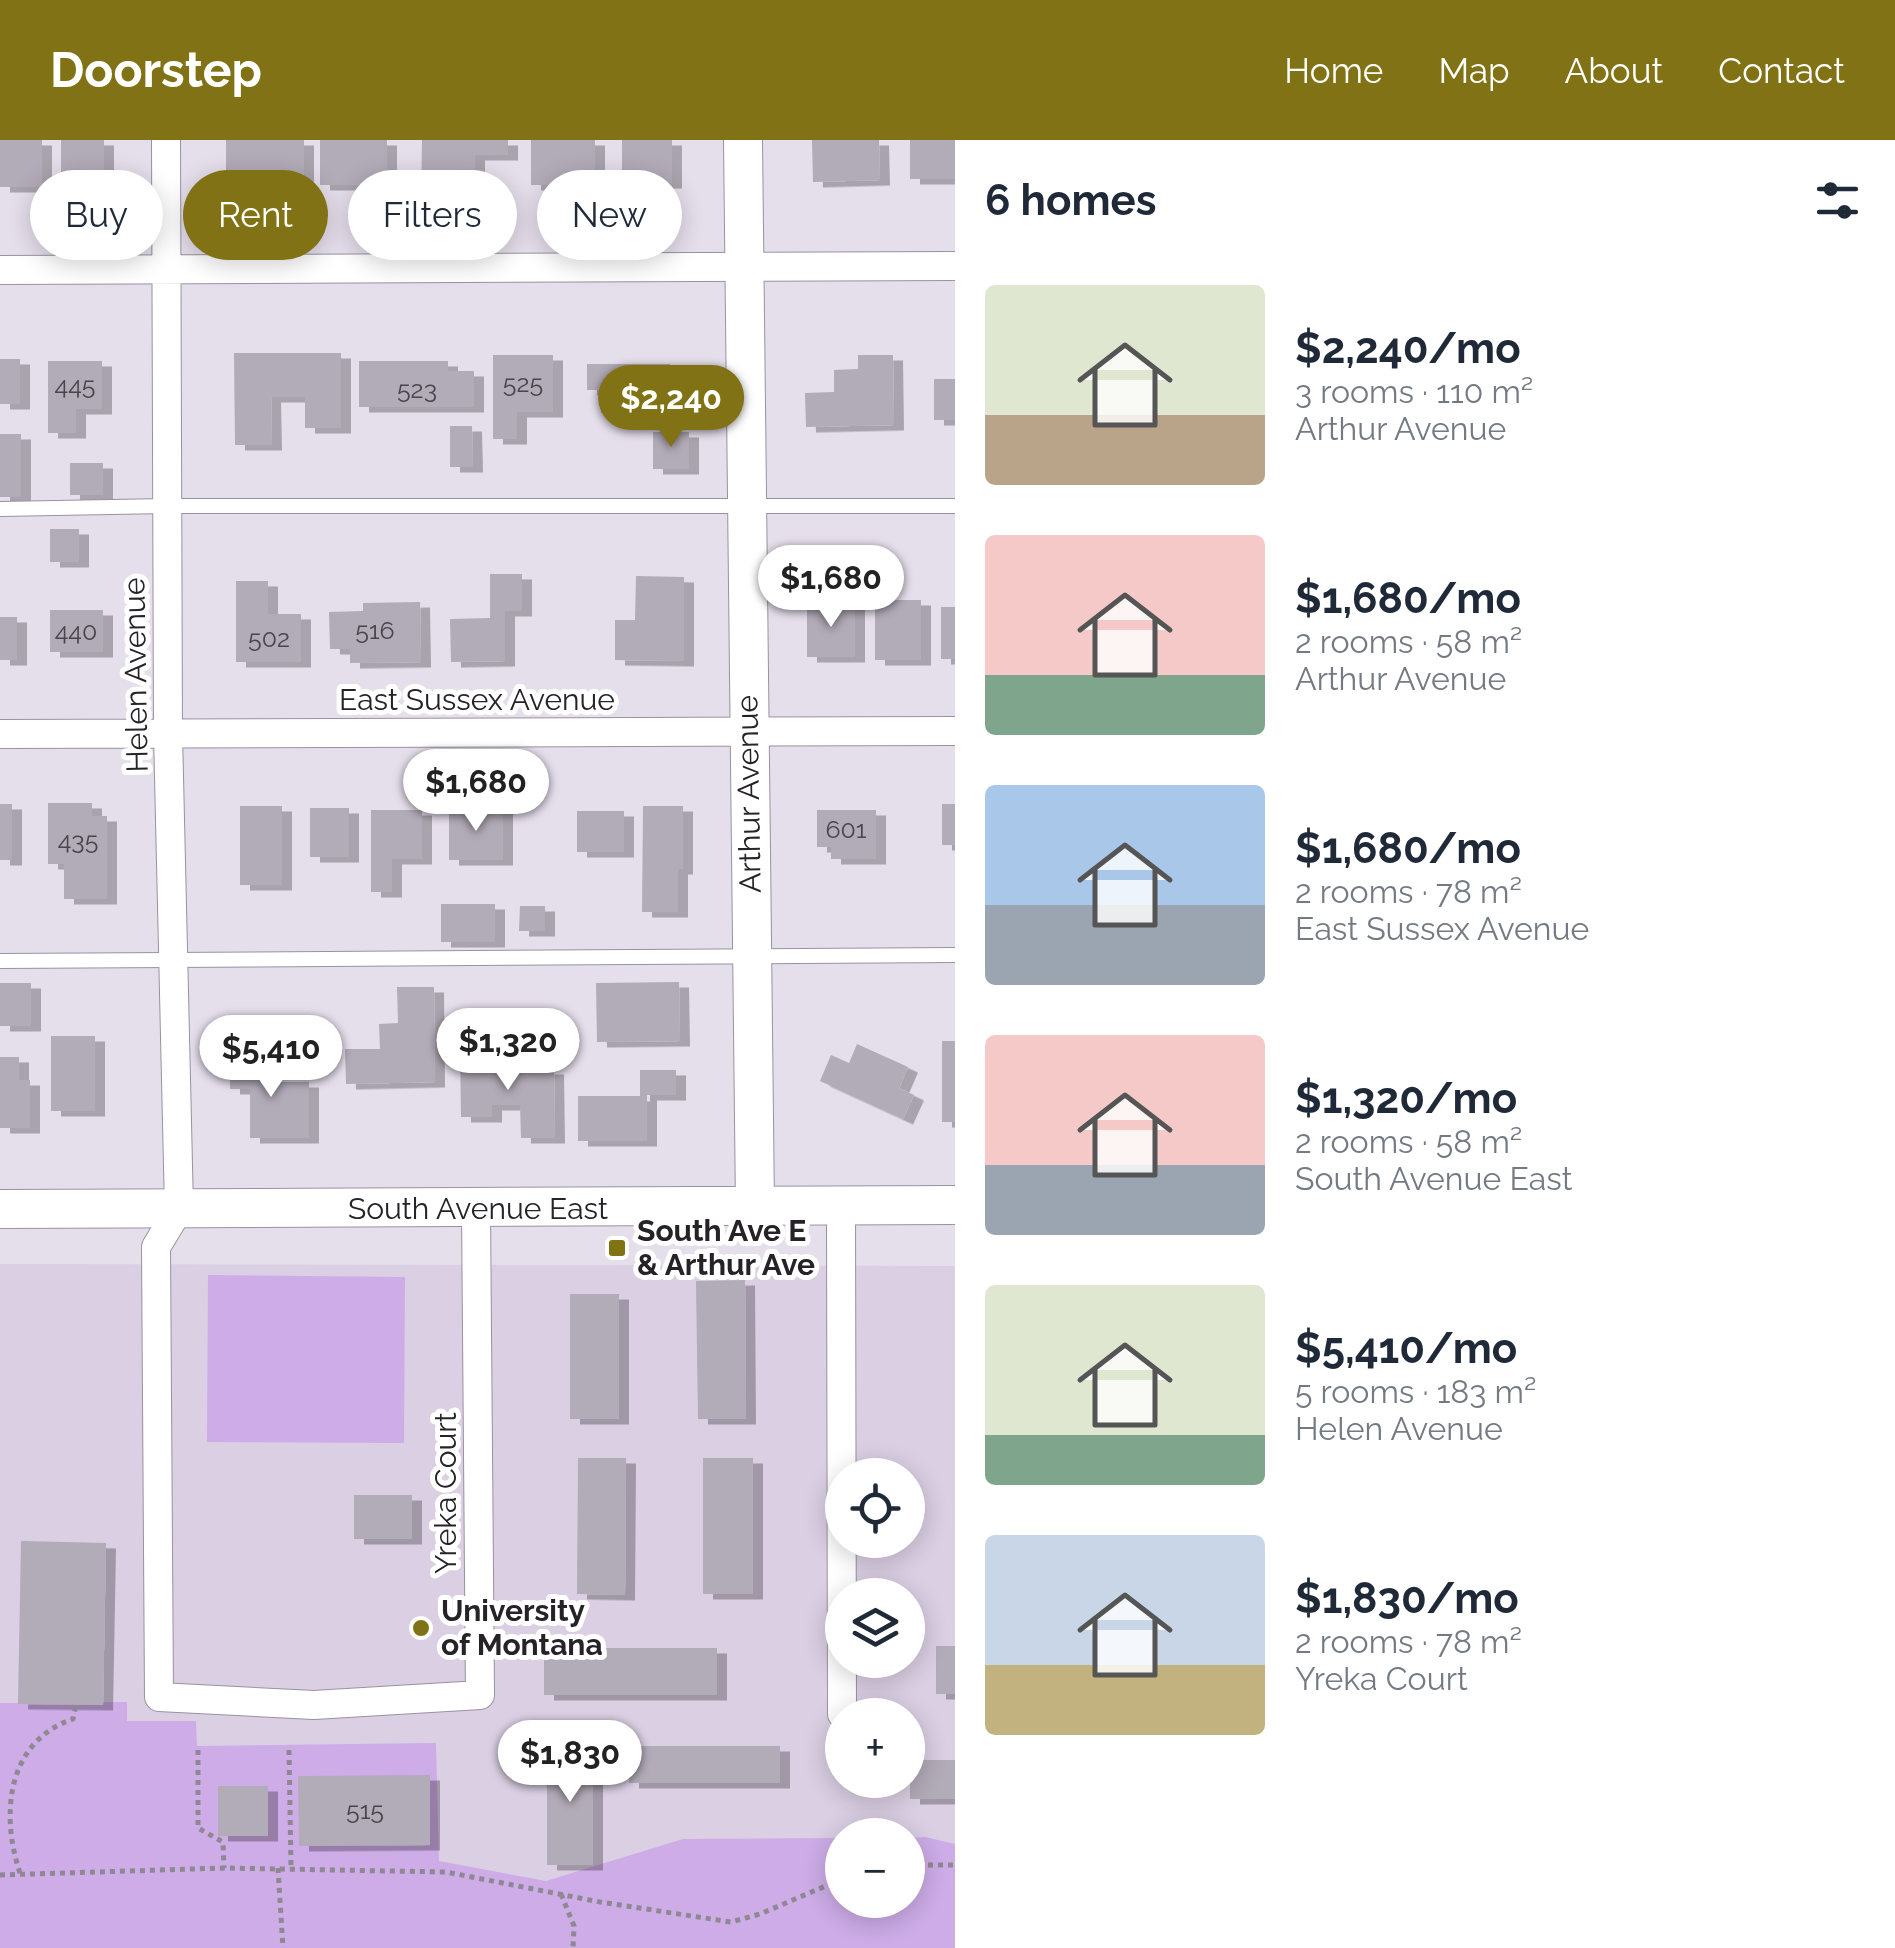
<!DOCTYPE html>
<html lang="en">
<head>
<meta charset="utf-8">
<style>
	body { margin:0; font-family:Raleway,sans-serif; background:#f2f2f3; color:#1f2937; height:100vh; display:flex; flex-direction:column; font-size:38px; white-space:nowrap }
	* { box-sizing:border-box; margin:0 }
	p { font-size:32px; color:#747a83 }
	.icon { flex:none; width:55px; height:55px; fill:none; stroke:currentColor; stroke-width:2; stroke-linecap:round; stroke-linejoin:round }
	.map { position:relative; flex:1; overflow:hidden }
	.drawer { display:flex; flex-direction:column; background:#fff; width:940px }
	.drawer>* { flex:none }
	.banner { position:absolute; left:30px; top:30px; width:775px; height:90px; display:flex; gap:20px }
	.buttons { position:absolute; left:825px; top:1318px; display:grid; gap:20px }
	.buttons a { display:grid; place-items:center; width:100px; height:100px; border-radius:50%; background:#fff; box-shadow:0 5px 25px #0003; font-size:50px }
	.price { position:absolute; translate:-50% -85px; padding:0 22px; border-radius:35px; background:#fff; color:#222; font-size:32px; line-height:65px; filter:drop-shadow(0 2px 5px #0008) }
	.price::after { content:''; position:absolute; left:50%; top:60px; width:30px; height:22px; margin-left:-15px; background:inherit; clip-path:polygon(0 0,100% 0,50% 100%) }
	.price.current { background:#817315; color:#fff }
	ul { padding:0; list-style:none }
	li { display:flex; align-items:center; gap:30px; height:250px; padding:0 30px }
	li span { display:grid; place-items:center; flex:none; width:280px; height:200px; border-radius:10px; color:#555 }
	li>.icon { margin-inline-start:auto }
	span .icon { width:120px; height:120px; fill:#fffc; stroke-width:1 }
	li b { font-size:42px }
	h2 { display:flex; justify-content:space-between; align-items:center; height:120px; padding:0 30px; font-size:42px }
	.pill { padding:0 35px; border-radius:45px; background:#fff; box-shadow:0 5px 25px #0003; font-size:35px; line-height:90px }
	.pill.current { background:#817315; color:#fff }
	header { display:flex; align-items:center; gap:60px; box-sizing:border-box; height:140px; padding:0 50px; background:#817315; color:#fff }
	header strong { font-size:48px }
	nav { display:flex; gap:55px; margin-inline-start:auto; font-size:35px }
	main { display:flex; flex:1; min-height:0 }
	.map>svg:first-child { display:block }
	.built { fill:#dacfe3; fill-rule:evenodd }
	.green { fill:#cdace7 }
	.building { fill:#b2abb8; filter:url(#shadow) }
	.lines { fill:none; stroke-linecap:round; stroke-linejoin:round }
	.lane-casing { stroke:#99929f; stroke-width:16 }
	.street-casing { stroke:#99929f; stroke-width:30 }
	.secondary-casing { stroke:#99929f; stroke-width:40 }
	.path { stroke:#8e8892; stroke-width:5; stroke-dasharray:5 5; stroke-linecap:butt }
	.lane { stroke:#fff; stroke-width:14 }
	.street { stroke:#fff; stroke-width:28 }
	.secondary { stroke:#fff; stroke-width:38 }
	.poi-dot { fill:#817315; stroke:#fff; stroke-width:4 }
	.labels { text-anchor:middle; stroke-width:10; stroke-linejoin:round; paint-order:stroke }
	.number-label { font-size:25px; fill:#49454c }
	.street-label { font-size:30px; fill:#262328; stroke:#fff }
	.poi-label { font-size:30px; font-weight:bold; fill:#262328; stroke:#fff; text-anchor:start }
</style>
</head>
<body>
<header>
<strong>Doorstep</strong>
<nav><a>Home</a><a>Map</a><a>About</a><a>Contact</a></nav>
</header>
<main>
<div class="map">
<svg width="955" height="1808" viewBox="0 0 955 1808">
	<defs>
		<filter id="shadow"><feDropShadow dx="10" dy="5.5" stdDeviation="0" flood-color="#0004"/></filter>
	</defs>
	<rect width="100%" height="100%" fill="#e5deeb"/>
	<path class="built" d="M0 1124 955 1126V1808H0ZM842 1335H908V1400H842ZM842 1455H908V1520H842ZM842 1575H908V1640H842ZM842 1695H908V1760H842Z"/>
	<path class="green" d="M208 1135 405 1137 404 1303 207 1302Z
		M127 1562V1581H196L197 1606 436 1603 439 1721 546 1741 683 1699 842 1698V1760H908V1698L925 1697 955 1704V1808H0V1563Z"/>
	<path class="building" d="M0 0H42V47H0Z
		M61 0H104V46H61Z
		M226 0H304V47H226Z
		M320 0H387V45H320Z
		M422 0H508V15H475V61H421Z
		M531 0H595V45H531Z
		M622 0H672V43H622Z
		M812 0H879L880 40 813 42Z
		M910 0H955V39H910Z
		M234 213H341V288H305V257H271L272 305H235Z
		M493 215H553V272H517V299H493Z
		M858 215H893L894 285 806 287 805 253 834 252V230L858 229Z
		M0 219H20V264H0Z
		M48 221H102V269H76V293H48Z
		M359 221H448V231H474V267H359Z
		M587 224H670V273H601V250H587Z
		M934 239H955V280H934Z
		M450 286H472L473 327H450Z
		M653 292H689V329H653Z
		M0 294H21V357H0Z
		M70 323H103V355H70Z
		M50 389H79V422H50Z
		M490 434H522V471H505V521L451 522 450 479 490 478Z
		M636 436 684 437V521L615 520V480H635Z
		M236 441H268V474H301V522H236Z
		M875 460H921V520H875Z
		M420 462 421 522 350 523V509H330L329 472 363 471V463Z
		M807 462H855V517H807Z
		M941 467H955V519H941Z
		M50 470H103V512H50Z
		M0 477H17V520H0Z
		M48 663H92V676H107V759H64V724H48Z
		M0 664H12V720H0Z
		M942 664H955V705H942Z
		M240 666H282V745H240Z
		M643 666H683V729H678V772H642Z
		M449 667H503V720H449Z
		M310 668H349V717H310Z
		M371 670H422V719H392V752H371Z
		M817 670H876V719H831V707H817Z
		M577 671H624V712H577Z
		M441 764H495V802H441Z
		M520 766H545V791H519Z
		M679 842 680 901 597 902 596 843Z
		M0 843H31V886H0Z
		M397 847H434L435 942 346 944 345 909H380L379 884 398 883Z
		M51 896H95V971H51Z
		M942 901H955V982H942Z
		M857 904 908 927 899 948 914 955 903 979 820 941 831 915 849 923Z
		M483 907V930L554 929 555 998H521L520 965H492V977H461L460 908Z
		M230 910H260V942H309V998H250V949H230Z
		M0 917H19V940H30V988H0Z
		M640 930H676V955H647V1001H578V956H640Z
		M745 1140 746 1279H698L696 1141Z
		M570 1154H619V1279H570Z
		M578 1318H626L625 1455 577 1454Z
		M703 1318H753V1454H703Z
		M354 1355H412V1399H354Z
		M21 1401 106 1403 103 1565 18 1564Z
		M936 1506H955V1554H936Z
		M544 1508H717V1555H544Z
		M547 1606H593V1725H547Z
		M629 1606H780V1643H629Z
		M910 1620H955V1659H910Z
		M430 1635V1705L299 1706 298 1636Z
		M218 1646H268V1696H218Z"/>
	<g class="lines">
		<g class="lane-casing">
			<path id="lane" d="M0 369 167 366H955
				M0 821 955 815"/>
		</g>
		<g class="street-casing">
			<path id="street" d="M166 0 168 593 179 1069 156 1107 159 1557 314 1565 480 1555 476 1069
				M0 130 955 126
				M0 594 955 591
				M841 1067 842 1574"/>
		</g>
		<g class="secondary-casing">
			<path id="secondary" d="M743 0 755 1068
				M0 1069 955 1065"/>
		</g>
		<path class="path" d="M198 1610V1688L223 1702 224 1728
			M289 1610 291 1727
			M908 1725H955
			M278 1728 283 1808
			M20 1733C0 1674 7 1601 73 1579L76 1565
			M0 1735 224 1728 446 1732 600 1762 731 1782 760 1774 842 1739
			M561 1754 574 1786 573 1808"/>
		<use href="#lane" class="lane"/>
		<use href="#street" class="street"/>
		<use href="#secondary" class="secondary"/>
	</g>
	<g class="poi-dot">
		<rect x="607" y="1098" width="20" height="20" rx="5"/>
		<circle cx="421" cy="1488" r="10"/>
	</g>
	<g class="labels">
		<g class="number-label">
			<text x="523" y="252">525</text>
			<text x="75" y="254">445</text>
			<text x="417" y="258">523</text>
			<text x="375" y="499">516</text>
			<text x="76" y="500">440</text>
			<text x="269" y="507">502</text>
			<text x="846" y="698">601</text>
			<text x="78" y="709">435</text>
			<text x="365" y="1679">515</text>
		</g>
		<g class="street-label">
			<text transform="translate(136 535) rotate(-91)" y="10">Helen Avenue</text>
			<text x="477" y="570">East Sussex Avenue</text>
			<text transform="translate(749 654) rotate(-91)" y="10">Arthur Avenue</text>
			<text x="478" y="1079">South Avenue East</text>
			<text transform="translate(446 1353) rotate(-90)" y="10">Yreka Court</text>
		</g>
		<g class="poi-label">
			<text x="637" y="1101">South Ave E<tspan x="637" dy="34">&amp; Arthur Ave</tspan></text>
			<text x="441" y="1481">University<tspan x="441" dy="34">of Montana</tspan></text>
		</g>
	</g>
</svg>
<div class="buttons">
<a><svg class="icon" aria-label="locate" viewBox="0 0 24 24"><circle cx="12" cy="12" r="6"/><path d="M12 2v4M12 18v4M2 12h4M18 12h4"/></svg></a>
<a><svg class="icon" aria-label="layers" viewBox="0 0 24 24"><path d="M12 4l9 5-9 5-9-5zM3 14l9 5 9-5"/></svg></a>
<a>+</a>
<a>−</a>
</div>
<b class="price current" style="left:671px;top:310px">$2,240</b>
<b class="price" style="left:831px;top:490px">$1,680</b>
<b class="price" style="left:476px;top:694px">$1,680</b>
<b class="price" style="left:508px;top:953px">$1,320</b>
<b class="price" style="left:271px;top:960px">$5,410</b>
<b class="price" style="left:570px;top:1665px">$1,830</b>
<div class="banner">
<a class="pill">Buy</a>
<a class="pill current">Rent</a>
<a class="pill">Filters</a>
<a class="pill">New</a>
</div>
</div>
<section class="drawer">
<h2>6 homes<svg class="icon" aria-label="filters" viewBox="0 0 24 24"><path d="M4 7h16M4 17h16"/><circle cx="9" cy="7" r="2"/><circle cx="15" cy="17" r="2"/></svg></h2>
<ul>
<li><span style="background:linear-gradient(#dfe7d0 65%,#b9a48a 0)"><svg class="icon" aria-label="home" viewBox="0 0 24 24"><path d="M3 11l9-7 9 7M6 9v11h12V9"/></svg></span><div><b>$2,240/mo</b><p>3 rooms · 110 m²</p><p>Arthur Avenue</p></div></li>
<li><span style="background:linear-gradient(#f6c9c9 70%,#7fa58c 0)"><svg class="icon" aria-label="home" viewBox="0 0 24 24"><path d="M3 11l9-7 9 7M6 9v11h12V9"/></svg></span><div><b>$1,680/mo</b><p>2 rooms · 58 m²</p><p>Arthur Avenue</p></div></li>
<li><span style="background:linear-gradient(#a9c7e8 60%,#9aa5b1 0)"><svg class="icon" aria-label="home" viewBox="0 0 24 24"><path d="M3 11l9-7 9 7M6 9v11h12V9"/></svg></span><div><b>$1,680/mo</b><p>2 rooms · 78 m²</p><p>East Sussex Avenue</p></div></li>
<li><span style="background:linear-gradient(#f6c9c9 65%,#9aa5b1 0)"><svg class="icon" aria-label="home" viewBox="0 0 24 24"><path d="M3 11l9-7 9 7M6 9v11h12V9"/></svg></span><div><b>$1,320/mo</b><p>2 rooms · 58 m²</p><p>South Avenue East</p></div></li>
<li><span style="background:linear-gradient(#dfe7d0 75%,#7fa58c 0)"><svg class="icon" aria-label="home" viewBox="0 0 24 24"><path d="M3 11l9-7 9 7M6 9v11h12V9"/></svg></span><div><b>$5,410/mo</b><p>5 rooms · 183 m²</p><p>Helen Avenue</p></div></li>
<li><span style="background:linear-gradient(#c9d6e8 65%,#c2b280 0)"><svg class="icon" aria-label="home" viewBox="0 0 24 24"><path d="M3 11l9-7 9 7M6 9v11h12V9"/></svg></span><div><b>$1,830/mo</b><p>2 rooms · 78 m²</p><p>Yreka Court</p></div></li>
</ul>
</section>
</main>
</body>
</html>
